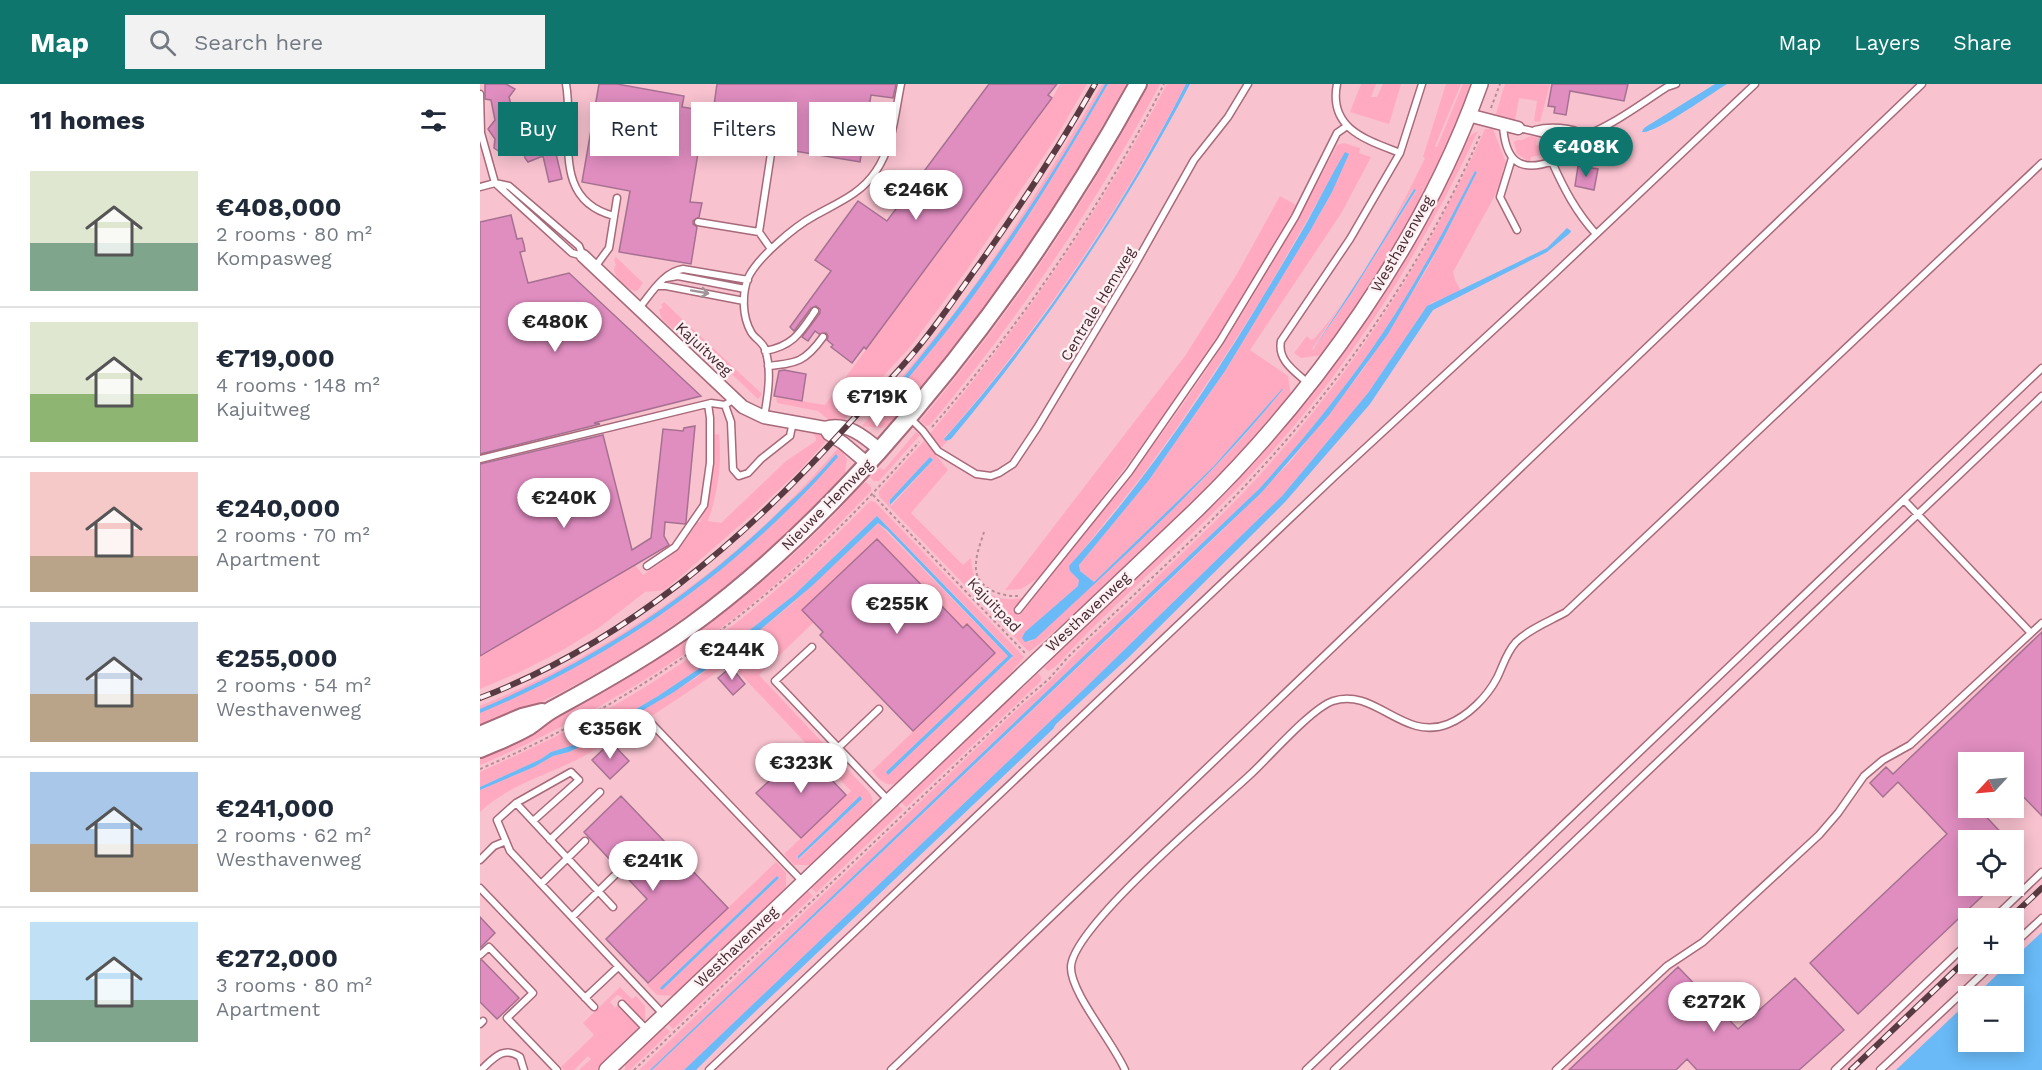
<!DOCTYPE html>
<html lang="en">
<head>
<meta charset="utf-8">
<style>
	body { margin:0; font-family:"Work Sans",sans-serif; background:#f2f2f3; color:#1f2937; height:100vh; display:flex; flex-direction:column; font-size:22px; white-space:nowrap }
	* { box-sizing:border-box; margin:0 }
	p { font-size:20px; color:#747a83 }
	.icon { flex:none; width:33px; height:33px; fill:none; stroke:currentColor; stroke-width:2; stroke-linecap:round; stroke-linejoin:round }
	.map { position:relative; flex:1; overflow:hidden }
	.side { display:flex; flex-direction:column; background:#fff; width:480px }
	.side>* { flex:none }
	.top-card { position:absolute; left:18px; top:18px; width:570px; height:54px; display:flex; gap:12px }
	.needle { width:39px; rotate:244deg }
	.fabs { position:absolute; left:1478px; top:668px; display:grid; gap:12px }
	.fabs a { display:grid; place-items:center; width:66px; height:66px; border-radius:0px; background:#fff; box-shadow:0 3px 15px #0003; font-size:30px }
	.price { position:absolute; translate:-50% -51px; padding:0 14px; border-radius:21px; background:#fff; color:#222; font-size:20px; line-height:39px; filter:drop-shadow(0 2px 3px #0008) }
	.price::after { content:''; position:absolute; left:50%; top:36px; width:18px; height:14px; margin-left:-9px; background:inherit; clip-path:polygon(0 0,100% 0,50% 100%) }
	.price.selected { background:#0f766e; color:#fff }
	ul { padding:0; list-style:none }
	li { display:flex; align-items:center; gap:18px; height:150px; padding:0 30px }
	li+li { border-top:2px solid #e0e1e3 }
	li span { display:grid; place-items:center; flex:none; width:168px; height:120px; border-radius:0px; color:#555 }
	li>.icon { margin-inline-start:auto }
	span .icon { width:72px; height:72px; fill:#fffc; stroke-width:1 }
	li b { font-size:26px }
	h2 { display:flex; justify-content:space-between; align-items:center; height:72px; padding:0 30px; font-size:26px }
	.pill { padding:0 21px; border-radius:0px; background:#fff; box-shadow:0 3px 15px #0003; font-size:21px; line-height:54px }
	.pill.selected { background:#0f766e; color:#fff }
	header { display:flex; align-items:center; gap:36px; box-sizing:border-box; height:84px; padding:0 30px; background:#0f766e; color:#fff }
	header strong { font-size:28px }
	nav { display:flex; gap:33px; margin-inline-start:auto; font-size:21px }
	.search { width:420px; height:54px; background:#f2f2f3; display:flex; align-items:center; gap:15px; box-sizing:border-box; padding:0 21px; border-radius:0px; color:#747a83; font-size:22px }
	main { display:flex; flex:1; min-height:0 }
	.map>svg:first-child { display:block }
	.green { fill:#ffaac0; fill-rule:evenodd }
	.water { fill:#69baf7 }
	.building { fill:#e08dc0; stroke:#a67191; stroke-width:1.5 }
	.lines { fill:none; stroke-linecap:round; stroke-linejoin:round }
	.service-casing { stroke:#a76a7a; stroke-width:9 }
	.minor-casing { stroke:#a76a7a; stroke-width:15 }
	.tertiary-casing { stroke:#a76a7a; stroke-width:18 }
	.secondary-casing { stroke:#a76a7a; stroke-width:20 }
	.path { stroke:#b88c96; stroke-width:2; stroke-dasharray:3 3; stroke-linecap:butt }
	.service { stroke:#fff; stroke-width:6 }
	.minor { stroke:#fff; stroke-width:12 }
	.tertiary { stroke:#fff; stroke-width:15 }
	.secondary { stroke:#fff; stroke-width:16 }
	.rail-casing { stroke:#583b42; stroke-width:6 }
	.rail { stroke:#fef0f3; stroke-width:4; stroke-dasharray:11; stroke-linecap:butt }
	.oneway { stroke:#a19498 }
	.labels { text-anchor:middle; stroke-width:5; stroke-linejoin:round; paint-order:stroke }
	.street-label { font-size:15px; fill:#432930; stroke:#fef0f3 }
</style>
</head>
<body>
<header>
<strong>Map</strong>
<div class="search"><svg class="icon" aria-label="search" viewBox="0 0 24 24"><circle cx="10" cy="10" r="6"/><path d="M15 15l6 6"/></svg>Search here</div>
<nav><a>Map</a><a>Layers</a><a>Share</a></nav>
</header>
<main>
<section class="side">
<h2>11 homes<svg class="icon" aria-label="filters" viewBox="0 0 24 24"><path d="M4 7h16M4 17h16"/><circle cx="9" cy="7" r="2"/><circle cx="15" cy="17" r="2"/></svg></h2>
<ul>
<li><span style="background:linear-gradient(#dfe7d0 60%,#7fa58c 0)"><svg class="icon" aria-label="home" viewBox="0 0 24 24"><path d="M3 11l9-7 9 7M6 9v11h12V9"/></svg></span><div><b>€408,000</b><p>2 rooms · 80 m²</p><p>Kompasweg</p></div></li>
<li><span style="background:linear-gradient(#dfe7d0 60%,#8fb573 0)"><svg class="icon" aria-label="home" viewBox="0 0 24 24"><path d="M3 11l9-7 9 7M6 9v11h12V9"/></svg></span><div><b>€719,000</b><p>4 rooms · 148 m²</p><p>Kajuitweg</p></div></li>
<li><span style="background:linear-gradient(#f6c9c9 70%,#b9a48a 0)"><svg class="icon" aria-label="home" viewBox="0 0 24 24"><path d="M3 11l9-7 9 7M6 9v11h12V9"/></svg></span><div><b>€240,000</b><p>2 rooms · 70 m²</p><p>Apartment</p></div></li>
<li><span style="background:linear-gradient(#c9d6e8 60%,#b9a48a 0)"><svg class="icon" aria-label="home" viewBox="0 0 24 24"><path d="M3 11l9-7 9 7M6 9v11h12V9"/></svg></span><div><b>€255,000</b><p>2 rooms · 54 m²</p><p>Westhavenweg</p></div></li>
<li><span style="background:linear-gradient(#a9c7e8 60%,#b9a48a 0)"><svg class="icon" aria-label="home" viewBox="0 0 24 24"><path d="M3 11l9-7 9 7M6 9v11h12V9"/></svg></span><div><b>€241,000</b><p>2 rooms · 62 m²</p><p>Westhavenweg</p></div></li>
<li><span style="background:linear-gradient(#bfe0f5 65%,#7fa58c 0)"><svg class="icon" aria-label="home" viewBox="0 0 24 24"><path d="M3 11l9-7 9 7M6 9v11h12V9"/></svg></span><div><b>€272,000</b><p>3 rooms · 80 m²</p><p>Apartment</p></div></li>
</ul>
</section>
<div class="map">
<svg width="1562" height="986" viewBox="0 0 1562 986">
	<rect width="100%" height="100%" fill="#f8c2cf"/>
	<path class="green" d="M580 0H607L574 57 489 183 431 262 372 326 363 339 349 336 338 327 297 319 296 313 345 321 572 15Z
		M622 0H625C559 119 481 229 392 331V334L394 335C436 285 477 236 514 183 555 124 592 62 628 0H646C580 120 505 235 413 338L403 344 382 342C416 298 453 258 486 213 536 145 579 73 622 0Z
		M669 0H680C615 122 538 235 450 341L446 342 440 337C528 233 605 121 669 0Z
		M687 0H706C662 85 610 167 553 244 524 282 496 319 464 354L467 357 461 364 449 351C541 242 621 126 687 0Z
		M881 0H896L891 13H897L903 0H921L909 40 870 28Z
		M966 0H981L955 62 957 63 983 0H993C955 96 905 189 842 271L821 274 814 269 827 252 831 256 834 255C877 207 917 133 945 74L943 73ZM933 105 936 107 871 210 833 266 832 265 884 187Z
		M1025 0H1070L1060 38 1054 37 1057 17 1039 14 1035 36 1020 33 1016 30Z
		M1005 45H1013L1026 79 1022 88 1025 89 1024 95 973 188 975 196 981 207 951 219 945 225 888 309 802 412 603 606 204 986H172L745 444 810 378 883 286 947 185 997 87H995C967 143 937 199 902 250 865 305 823 356 779 405L200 958 170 986H159L543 620C561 607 574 593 589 577 609 556 631 537 652 517 697 474 745 430 787 383 877 282 950 169 1005 45Z
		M998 47C940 170 869 286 775 386 711 455 638 514 575 583L568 587 564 584 582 563C670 479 761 398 836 302L983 60 991 51Z
		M1051 52 1057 53 1056 61 1071 64 1079 62 1080 57 1093 59 1076 68 1051 73 1050 78 1037 70 1034 58 1037 56H1042Z
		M864 59 880 64 879 69 891 73 862 128 770 266 808 292 811 312C762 370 710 422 655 474 621 506 586 539 549 568L399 412V407L444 357 468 386 431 429 483 481 491 474C491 503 514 520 542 514L532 527 539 532C593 462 650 395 701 323 759 240 811 151 857 61ZM866 68 840 130 745 287 669 396 599 481 600 487 614 498 733 383 802 305 766 350 715 404 555 555 548 558 545 548 598 502 599 496 590 487 599 471 662 392 696 345 747 269 784 211ZM450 373 453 376 411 422 409 420Z
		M800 112 816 121C747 256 652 378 557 495L541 505 525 506 705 272 757 190Z
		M136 173 163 199 157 207C148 207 134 194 134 184L136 181 134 176Z
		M184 218 282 310 278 315 240 279 227 277 182 235 179 226 183 223 181 221Z
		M436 348 440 351 399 397H394L390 393 400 384 404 386Z
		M333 349 349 354 322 384 274 429 185 506 165 508 120 543 83 566 40 588 0 605V572L155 481 163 491C188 474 202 466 217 438H220C231 411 237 380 233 351L239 350C242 380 238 408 228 437L241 439 306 377 336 357V354Z
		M359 363 367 375 365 389C345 410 326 431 305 451 216 534 113 600 0 645V622C137 566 263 477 359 363Z
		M386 398 391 403V407C361 438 331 469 299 497 210 574 108 635 0 681V671C99 625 194 573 277 502 304 480 330 455 354 431 365 420 374 406 386 398Z
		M390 417 395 418 544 573 521 600 419 699C406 704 400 696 392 687L515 569 487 540 483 544 397 455 323 525 334 538 279 591 388 707C393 713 394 719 390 726L331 781H314L304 770 371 707 250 579C203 612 155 644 104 672 69 691 29 700 0 728V706L54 683 73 672 89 668 107 659 216 594 267 557 315 517 398 439 528 572 406 688 408 690 497 604 532 574V570L397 432 314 511 232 576 178 612 97 660 71 668 61 675 0 703V688C58 662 116 634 170 600 251 549 323 486 390 417ZM380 713 382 715 319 775 318 772Z
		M558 589 561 593V597L426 723 420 717 528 615 544 603Z
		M417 720 423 726 336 809 330 802Z
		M296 778 306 789V806L195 912 177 911 167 901ZM297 792 299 794 183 904H181Z
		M327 806 333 812 193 945 187 939Z
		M140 903 152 915 156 912 165 922V936L164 937 160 935 140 912 137 911 130 918 135 924 139 920 157 939 158 946 117 986H99L111 975 108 972 94 986H84L81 983 114 951 103 939Z
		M184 942 190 948 150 986H145V979Z"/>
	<path class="water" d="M625 0H628C592 62 555 124 514 183 477 237 435 286 394 335L392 334V331C481 228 558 119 625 0Z
		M706 0H710C643 127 563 245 471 355L466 357 464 355C557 251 643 125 706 0Z
		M1235 0H1247C1232 9 1175 50 1162 48L1164 44Z
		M865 68 869 70 852 108 830 147 745 287 669 396 599 481 600 487 614 498 733 383 802 305H803C729 397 641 475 555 555L545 558 542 554 545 548 598 502 599 496 590 487 589 482C681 381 757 259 826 140 839 116 851 92 865 68Z
		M995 87 997 88 962 157 908 250 849 331 781 409 172 986H170L779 405C823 356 865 305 902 250 937 198 967 142 995 87Z
		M934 105 936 106 871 210 832 267 884 187Z
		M1087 144 1091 147 1090 149 1067 168 953 226 890 320 805 418 649 573 576 640 573 645 258 944 216 986H204L603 606 802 412 888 309 947 222 1067 164Z
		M356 370 358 373C261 484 136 573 0 629V625C113 577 215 511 302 425 321 408 340 389 356 370Z
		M450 373 453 376 410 421V416Z
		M397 432 533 572 408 691 406 688 528 572 407 446 398 439 333 501 267 557 194 608 107 659 89 668 73 672 54 683 0 706V703L61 675 71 668 97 660 178 612 232 576 314 511Z
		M380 712 382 715 318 775V772Z
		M297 792 299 794 182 906 180 904Z
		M1562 848V986H1416L1488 918V957H1533V912H1495L1529 879H1533V875Z"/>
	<path class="building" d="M5 0H26L35 5 29 13 34 33 45 32 48 38 46 45 55 57 72 53 82 95 69 98 63 72 48 78 45 74 43 64H26L20 68 14 64 15 55 8 45 15 36 11 16 5 15Z
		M119 0H137L204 12 202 23 233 28 237 0H416L413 14 391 11 380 78 297 64 293 58H290L287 62 221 51 210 118 222 119 219 133 213 137V140L217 143 211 180 139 168 150 107 102 98Z
		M509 0H577L568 11 572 14 386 265 384 263 372 279 351 263 353 261 347 256 348 252 346 249 339 250 335 247 328 257 322 253 340 229V225L336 222 331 224 314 247 310 243 351 187 335 176 378 117 407 137Z
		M1072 0H1148L1144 17 1090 7 1086 31 1074 29 1075 23 1068 22Z
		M1098 82 1118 85 1114 106 1095 102Z
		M31 131 37 155 42 154 44 161 45 167 40 168 48 199 89 189 221 312 114 339 120 340 0 370V138Z
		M304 286 326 290 322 317 294 312 299 287Z
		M215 342 206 438 205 440 185 438 184 452 189 461 0 572V380L123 351 152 466 171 454 183 345 203 347 204 344Z
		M397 455 483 544 487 540 515 569 433 647 340 551 343 548 322 526Z
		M1562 548V732L1533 702V678H1488V723H1497L1528 756H1488V801H1514L1378 930 1330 879 1467 750 1418 698 1403 713 1390 699 1406 683 1413 690Z
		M251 583 265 600 253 611 238 594Z
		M131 658 149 677 130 695 112 676Z
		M323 666 366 711 321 754 276 709Z
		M141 712 248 824 168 899 126 855 167 815 104 748Z
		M0 833 15 849 0 864Z
		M0 876H2L39 914 17 935 0 918Z
		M1198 883 1258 945 1315 894 1364 946 1319 986H1217L1207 975 1196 986H1089Z"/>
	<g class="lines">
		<g class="service-casing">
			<path id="service" d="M86 0C95 48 69 115 134 132
				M857 0C848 45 887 56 920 69
				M0 10 1 49 15 99 92 169 103 172
				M1023 41C1025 75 1038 90 1073 77 1088 72 1097 66 1104 51
				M1038 44C1058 47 1076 56 1097 53 1121 50 1165 17 1187 3L1196 0
				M1055 46C1069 42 1092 43 1104 51
				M1032 74 1020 113 1037 146
				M1072 78C1084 105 1096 128 1116 150
				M0 103 15 99 29 102 99 162 103 172
				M218 138 279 148 291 165
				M279 148 292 63
				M115 183 129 164 137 114
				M186 194 198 192 265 205
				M178 202H186L264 217
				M159 224C171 210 183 188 203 185L268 196
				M285 267C313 262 320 249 335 227
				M288 282C317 279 325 278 343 253
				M829 300C816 288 797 277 801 257L870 155 920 69 942 0
				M245 321 251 338 253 385 259 392 268 389 281 375 310 352 313 338
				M284 333C288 311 292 286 285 265 283 258 274 254 271 248 262 232 262 210 268 194 277 174 314 143 334 132 357 119 381 110 396 87 413 62 415 29 421 0
				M430 334 443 347 458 367 496 390 511 392 519 389 533 380 557 344 652 186 714 76 748 33 768 0
				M0 375 231 319 245 321 254 315
				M1424 416 1551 549
				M167 482 195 463 224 421 230 379V334L228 320
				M538 526 649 388 740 257 815 133 857 49 867 42
				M332 563 295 597 409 717
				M172 640 323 798
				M358 664 399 625
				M36 719 133 823
				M53 737 99 696 91 688 36 719 17 736 30 767 184 931
				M70 756 120 708
				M0 776 14 762 26 757
				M61 800 105 757
				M0 804 114 923
				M92 833 137 789
				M1514 834 1562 788
				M1533 861 1562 834
				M0 871 9 863 53 909 27 934 77 986
				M105 914 138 883
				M142 920 168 947
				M0 940 3 937
				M1 986C13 975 23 961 40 973L44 986
				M229 986 855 392 1073 191 1275 0
				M411 986 1442 0
				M645 986C633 958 590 908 591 883 592 843 738 721 772 689 790 672 832 624 853 617 895 603 923 658 968 640 988 632 1007 613 1017 594 1023 582 1026 569 1036 558 1049 545 1070 537 1086 528L1562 79
				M826 986 1562 284
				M854 986 1562 312
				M1076 986 1187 882 1223 858 1339 751 1358 729 1384 692 1403 676 1430 661 1562 539
				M1355 986 1488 859
				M1400 986 1514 879"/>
		</g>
		<g class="minor-casing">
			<path id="minor" d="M988 31 1038 44
				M103 172 263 323 284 333 345 344C366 337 385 353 400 366
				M345 344 349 350 363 359 388 380"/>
		</g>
		<g class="tertiary-casing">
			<path id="tertiary" d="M127 986 716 426C835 310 944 157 1000 0"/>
		</g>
		<g class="secondary-casing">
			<path id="secondary" d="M0 651 42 633 62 628
				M0 665C16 658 33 652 48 643 57 637 65 629 75 624 121 599 167 573 210 542 280 491 342 431 399 367 500 254 585 133 658 0"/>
		</g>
		<path class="path" d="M1011 24 1020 0
			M452 343C542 239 622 122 684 0
			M393 411 545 569
			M504 448C501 458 496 470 496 481 494 503 520 513 538 512
			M0 685C177 609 313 504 439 358
			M154 986 544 616 569 595 588 573C655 509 725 447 786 379 872 284 951 167 1001 49"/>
		<use href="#service" class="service"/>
		<use href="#minor" class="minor"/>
		<use href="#tertiary" class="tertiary"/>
		<use href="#secondary" class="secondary"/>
		<g class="rail-casing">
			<path id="rail" d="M0 614C144 559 263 457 365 344 391 315 420 287 444 256 464 231 481 205 500 179 541 121 580 62 615 0
				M1530 834 1562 804
				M1371 986 1488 874"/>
		</g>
		<use href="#rail" class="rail"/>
	</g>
	<defs><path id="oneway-shaft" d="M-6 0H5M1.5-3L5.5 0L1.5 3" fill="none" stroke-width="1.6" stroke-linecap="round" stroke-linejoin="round" transform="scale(1.5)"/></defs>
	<use class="oneway" href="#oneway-shaft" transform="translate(220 208) rotate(10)"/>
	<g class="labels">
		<g class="street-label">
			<text transform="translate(922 160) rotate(-60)" y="5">Westhavenweg</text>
			<text transform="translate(618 220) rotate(-59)" y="5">Centrale Hemweg</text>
			<text transform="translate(224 265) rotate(43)" y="5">Kajuitweg</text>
			<text transform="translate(347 421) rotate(-45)" y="5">Nieuwe Hemweg</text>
			<text transform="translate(514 521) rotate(46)" y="5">Kajuitpad</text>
			<text transform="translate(608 528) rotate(-43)" y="5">Westhavenweg</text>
			<text transform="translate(256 863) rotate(-44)" y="5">Westhavenweg</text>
		</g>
	</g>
</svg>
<div class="fabs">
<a><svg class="needle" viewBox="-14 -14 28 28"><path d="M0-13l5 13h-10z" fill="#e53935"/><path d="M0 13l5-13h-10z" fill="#747a83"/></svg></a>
<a><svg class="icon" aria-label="locate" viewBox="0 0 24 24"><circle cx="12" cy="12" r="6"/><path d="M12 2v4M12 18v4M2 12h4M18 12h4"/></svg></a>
<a>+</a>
<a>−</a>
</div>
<b class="price selected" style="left:1106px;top:94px">€408K</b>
<b class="price" style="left:436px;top:137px">€246K</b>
<b class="price" style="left:75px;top:269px">€480K</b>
<b class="price" style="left:397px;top:344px">€719K</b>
<b class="price" style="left:84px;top:445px">€240K</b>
<b class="price" style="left:417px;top:551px">€255K</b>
<b class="price" style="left:252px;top:597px">€244K</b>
<b class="price" style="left:130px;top:676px">€356K</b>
<b class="price" style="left:321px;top:710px">€323K</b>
<b class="price" style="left:173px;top:808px">€241K</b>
<b class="price" style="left:1234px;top:949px">€272K</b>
<div class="top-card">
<a class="pill selected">Buy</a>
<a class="pill">Rent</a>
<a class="pill">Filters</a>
<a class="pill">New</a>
</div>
</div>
</main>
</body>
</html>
